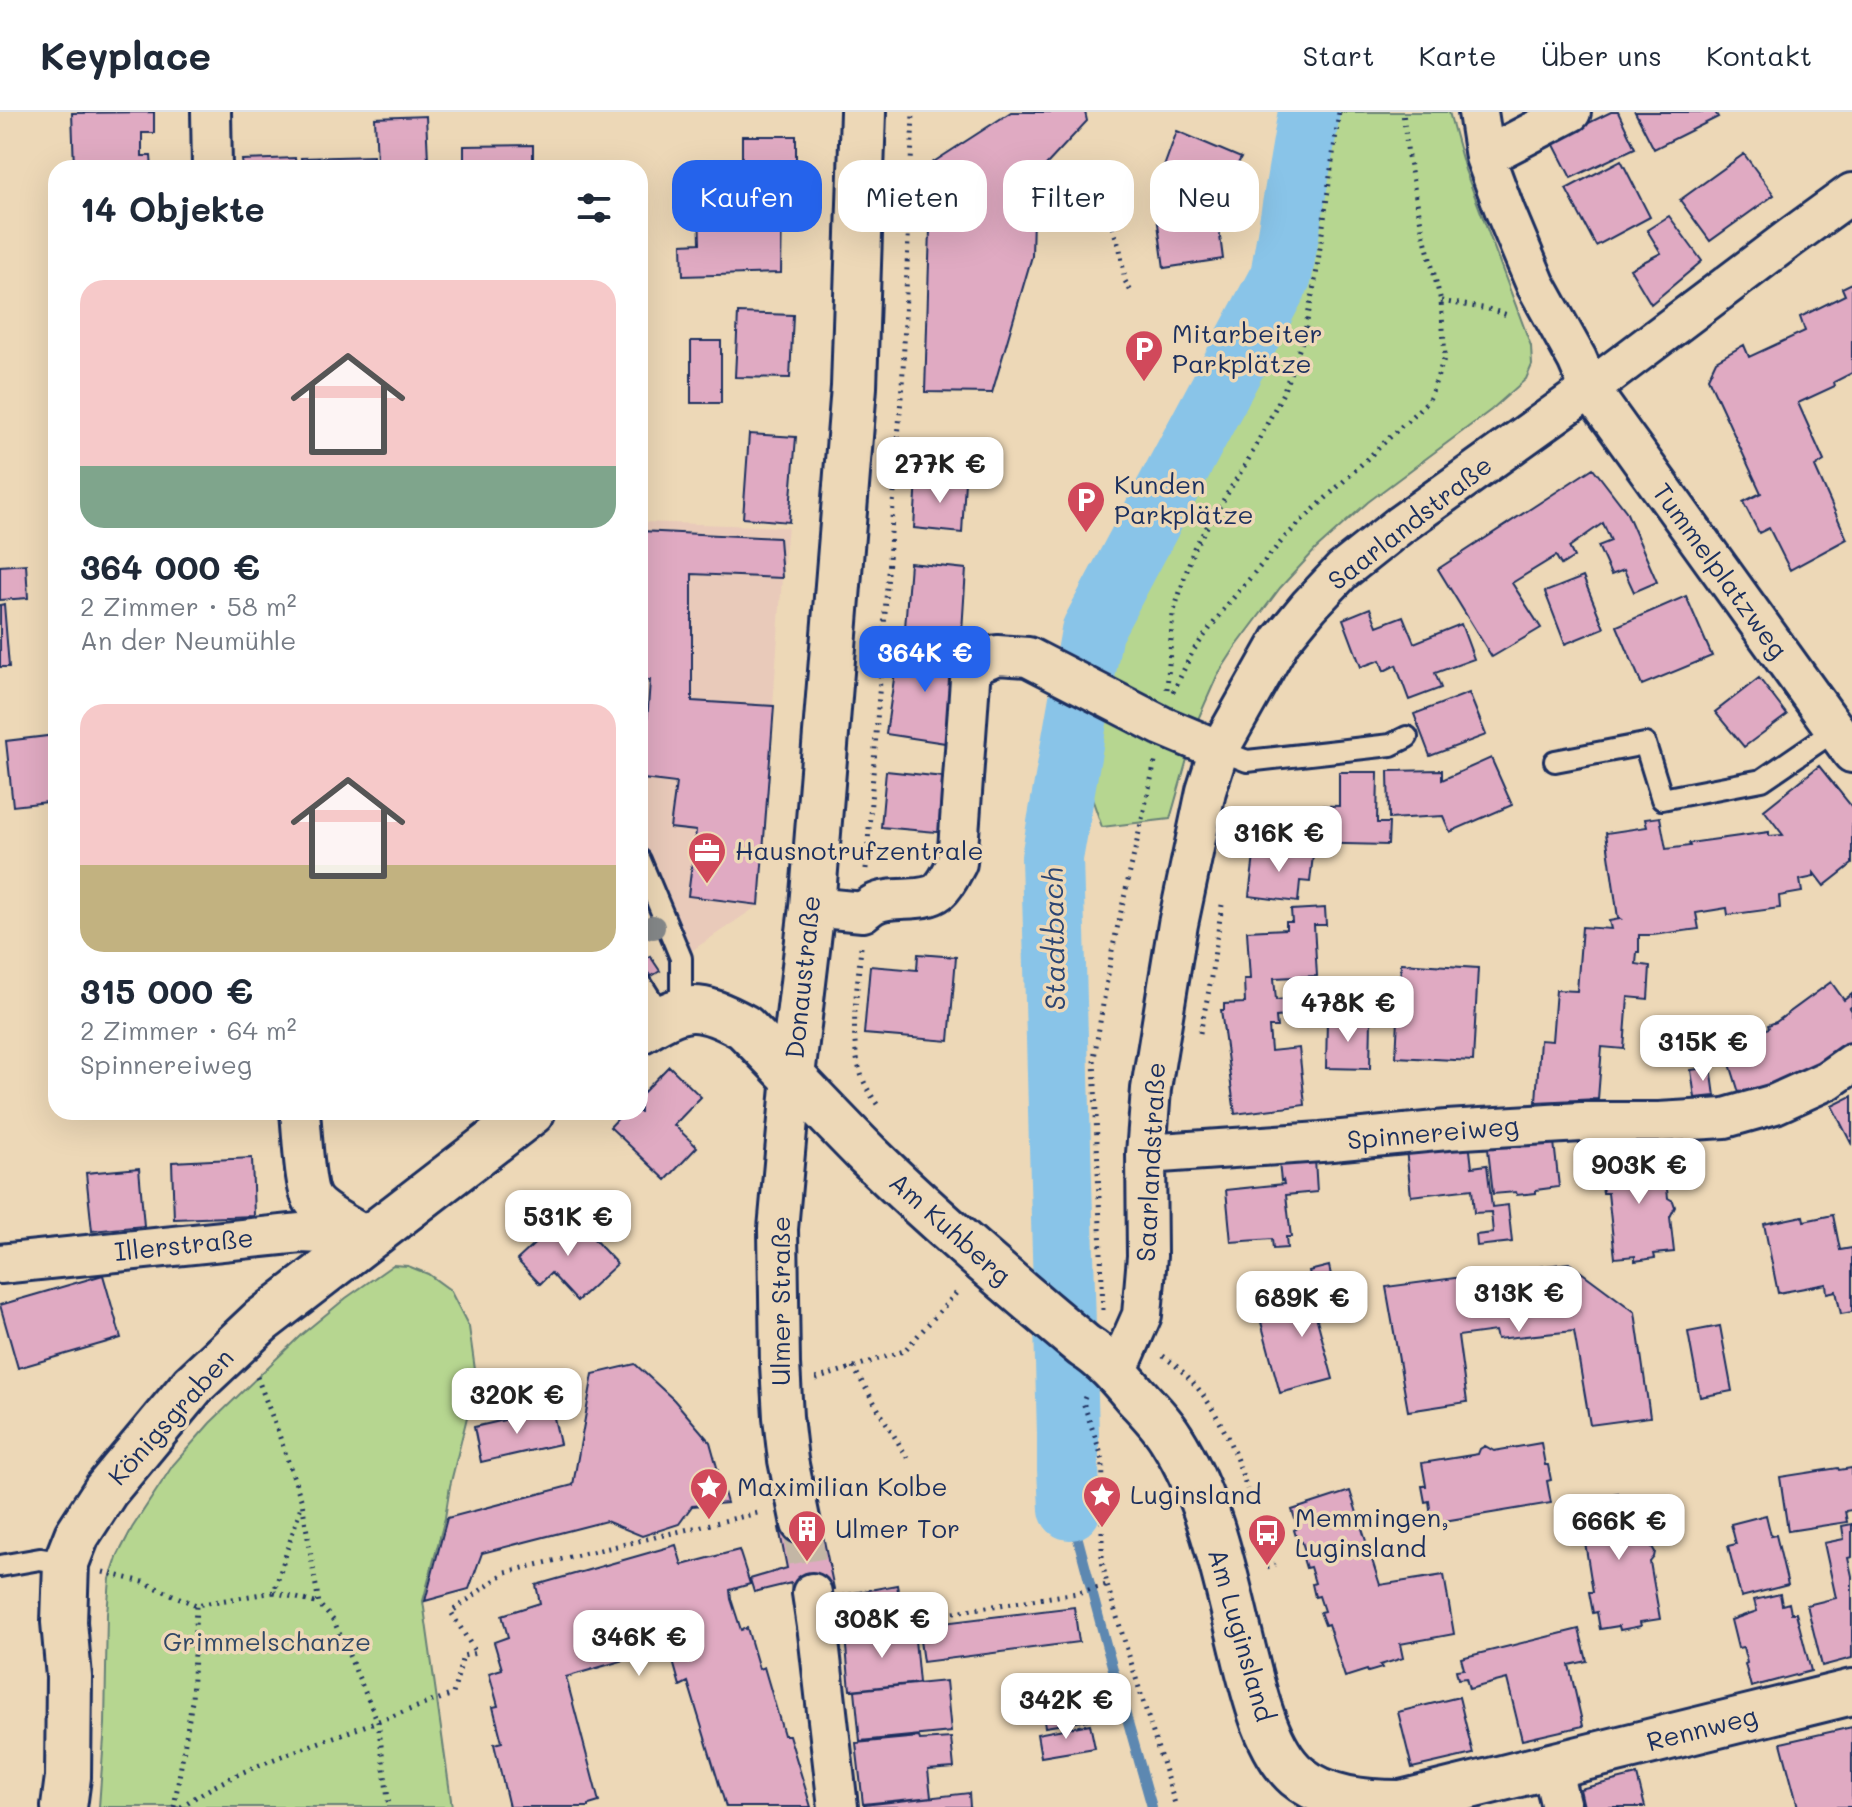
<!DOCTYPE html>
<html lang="de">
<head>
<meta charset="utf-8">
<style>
	body { margin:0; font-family:Mali,sans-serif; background:#f6f6f7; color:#1f2937; height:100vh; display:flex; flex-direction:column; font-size:30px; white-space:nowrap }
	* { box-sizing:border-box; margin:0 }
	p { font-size:26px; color:#747a83 }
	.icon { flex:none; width:44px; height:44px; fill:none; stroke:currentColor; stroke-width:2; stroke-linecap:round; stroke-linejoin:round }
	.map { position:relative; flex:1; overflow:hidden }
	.sheet { position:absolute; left:48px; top:48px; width:600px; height:960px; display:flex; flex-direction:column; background:#fff; border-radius:24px; box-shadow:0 8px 32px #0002 }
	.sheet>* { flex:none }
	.top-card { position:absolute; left:672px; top:48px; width:760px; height:72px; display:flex; gap:16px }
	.price { position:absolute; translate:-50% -68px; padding:0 18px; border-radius:16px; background:#fff; color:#222; font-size:26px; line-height:52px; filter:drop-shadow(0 2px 4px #0008) }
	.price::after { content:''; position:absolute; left:50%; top:48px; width:24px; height:18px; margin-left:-12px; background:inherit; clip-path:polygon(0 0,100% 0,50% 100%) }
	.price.active { background:#2563eb; color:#fff }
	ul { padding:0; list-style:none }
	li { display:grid; align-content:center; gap:16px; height:424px; padding:0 32px }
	li span { display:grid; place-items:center; height:248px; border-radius:24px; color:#555 }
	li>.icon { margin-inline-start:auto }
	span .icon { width:144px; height:144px; fill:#fffc; stroke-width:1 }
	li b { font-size:34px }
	h2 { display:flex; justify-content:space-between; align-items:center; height:96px; padding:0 32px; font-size:34px }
	.chip { padding:0 28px; border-radius:24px; background:#fff; box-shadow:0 8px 32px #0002; font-size:28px; line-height:72px }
	.chip.active { background:#2563eb; color:#fff }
	header { display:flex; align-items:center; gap:48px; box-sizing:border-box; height:112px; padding:0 40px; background:#fff; border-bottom:2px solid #e0e1e3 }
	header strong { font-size:38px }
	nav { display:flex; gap:44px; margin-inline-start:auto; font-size:28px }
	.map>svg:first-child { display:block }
	.built { fill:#e9caba }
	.green { fill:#b6d690; stroke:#688277; stroke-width:2 }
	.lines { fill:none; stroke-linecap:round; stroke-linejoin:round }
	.stream { stroke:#5d88b1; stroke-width:10 }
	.river { stroke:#89c4e8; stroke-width:62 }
	.building { fill:#e0aac2; stroke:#1b2f5e; stroke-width:2 }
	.minor-tunnel { stroke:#c3b6a5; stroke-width:38; stroke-dasharray:38 19; stroke-linecap:butt }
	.service-casing { stroke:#1b2f5e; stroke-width:26 }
	.minor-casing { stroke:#1b2f5e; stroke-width:44 }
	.tertiary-casing { stroke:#1b2f5e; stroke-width:50 }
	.path { stroke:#1b2f5e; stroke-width:5; stroke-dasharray:2 6; stroke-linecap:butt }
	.service { stroke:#edd8b7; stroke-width:20 }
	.minor { stroke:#edd8b7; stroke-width:38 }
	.tertiary { stroke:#edd8b7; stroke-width:44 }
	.tree { fill:#86898a }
	.labels { text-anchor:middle; stroke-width:7; stroke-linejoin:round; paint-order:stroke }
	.poi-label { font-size:26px; fill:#1b2f5e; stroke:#edd8b7; text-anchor:start }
	.street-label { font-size:26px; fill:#1b2f5e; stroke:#edd8b7 }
	.park-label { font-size:26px; fill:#324866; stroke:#edd8b7 }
	.water-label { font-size:28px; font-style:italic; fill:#2c4573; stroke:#edd8b7 }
</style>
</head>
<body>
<header>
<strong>Keyplace</strong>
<nav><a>Start</a><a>Karte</a><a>Über uns</a><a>Kontakt</a></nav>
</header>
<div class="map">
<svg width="1852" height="1695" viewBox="0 0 1852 1695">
	<rect width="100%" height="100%" fill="#edd8b7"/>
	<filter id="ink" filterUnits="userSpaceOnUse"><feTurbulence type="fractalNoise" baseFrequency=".0125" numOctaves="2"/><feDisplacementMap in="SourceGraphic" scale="16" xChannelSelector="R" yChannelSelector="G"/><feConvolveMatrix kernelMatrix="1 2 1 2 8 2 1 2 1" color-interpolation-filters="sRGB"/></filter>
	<g filter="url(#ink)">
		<path class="built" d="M640 410 788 415 782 466 759 793 681 846 640 766Z"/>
		<path class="green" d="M1323 0H1449L1465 58 1531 234 1532 253 1526 267 1491 298 1368 390 1316 437 1280 476 1235 536 1217 564 1199 605 1170 707 1102 715 1078 646 1109 539 1133 476 1243 271 1281 206 1295 167 1315 37Z
			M393 1153 408 1154 428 1162 450 1178 469 1215 478 1279 469 1297 450 1374 445 1406 423 1489 452 1695H99L105 1612 107 1502 110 1467 118 1443 132 1416 173 1353 210 1311 301 1223 346 1186Z"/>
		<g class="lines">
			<path class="stream" d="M1070 1397 1107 1536 1152 1695"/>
			<path class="river" d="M1070 1397 1068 1357V1322L1052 746 1092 519 1281 164 1309 0"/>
		</g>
		<path class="building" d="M154 0V21H142V44H151L152 56H124V54L74 55 72 1Z
			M1011 0H1085L1087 9 1034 66 1032 144 992 281 925 280 932 51Z
			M1611 0H1618L1635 36 1571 66 1552 29Z
			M1635 0H1715L1718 5 1654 37Z
			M426 4 428 48 377 50 375 6Z
			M1177 19 1241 46 1216 93 1223 147 1164 156 1154 82Z
			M742 24H796V90H742Z
			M533 33V56H464V34Z
			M1744 42 1774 83 1710 129 1680 88Z
			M373 44V56H302L301 46Z
			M295 46 296 56H243L242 48Z
			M1621 48 1650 105 1596 134 1566 77Z
			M782 97 781 161 683 164 682 132 700 131 699 99Z
			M1669 104 1702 149 1651 192 1630 157 1661 141 1647 118Z
			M1852 171V261L1834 270 1835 274 1798 291 1824 349 1815 355 1847 427 1790 458 1769 416 1759 421 1743 390 1761 381 1708 266 1716 249 1744 233 1749 245 1805 219 1800 205 1845 183 1842 176Z
			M738 201 793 203 790 266 735 265Z
			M691 229H721V291H691Z
			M749 322 796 325 789 410 743 406Z
			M1593 356 1626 399 1657 470 1634 480 1624 458 1611 463 1598 434 1611 429 1603 411 1569 435 1574 445 1561 453 1556 444 1512 471 1541 516 1492 545 1438 457Z
			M917 365 965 369 962 421 914 416Z
			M640 419 779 426 782 466 692 462V589L774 594 759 793 688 784 696 719 670 716 676 671 643 667 650 568 640 569Z
			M910 451 966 457 962 519 905 516Z
			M26 452 28 486 0 488V454Z
			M1583 465 1604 516 1565 532 1545 480Z
			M1686 484 1712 544 1642 573 1617 514Z
			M4 492 9 555H0V493Z
			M1370 496 1377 514 1403 504 1414 531 1461 512 1474 547 1435 561 1441 576 1409 588 1396 553 1384 559 1380 548 1361 555 1343 507Z
			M899 532 962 539 952 632 886 622Z
			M1759 566 1787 603 1744 635 1715 600Z
			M1469 581 1486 623 1430 644 1414 602Z
			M56 623V689L13 694 6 629Z
			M1491 646 1512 693 1450 720 1443 704 1389 707 1388 659 1442 658V668Z
			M1819 654 1852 695V752L1824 774 1814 761V765L1800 768 1802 780 1779 784 1780 796 1728 803 1727 796 1696 801 1699 817 1653 823H1639V840H1637L1636 852 1650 854 1648 887 1628 885 1624 937 1602 935 1598 987 1536 990 1540 928 1552 929 1556 878 1577 879 1582 815 1611 817 1609 809 1620 807 1618 806 1606 721 1647 715 1645 707 1660 705 1666 737 1690 734 1689 731 1769 720V724L1783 723 1764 698Z
			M886 659 953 666 947 721 881 715Z
			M1339 660H1378L1377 711H1389L1388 733 1302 731V693L1339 694Z
			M1255 736 1313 743 1310 770 1300 769 1298 790 1249 784Z
			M1325 796 1326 813H1314L1317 864 1274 866 1276 888 1286 887 1287 904 1276 905 1277 915H1269L1271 939 1299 936 1305 993 1235 1002 1221 898H1224V892L1245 891 1244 867H1250L1247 819 1286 817V810H1292L1291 798Z
			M918 842 956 845 949 929 864 922 870 854 917 858Z
			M650 844 660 859 647 867 640 856V851Z
			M1401 851 1478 856 1473 949 1396 945Z
			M1831 870 1844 888 1852 882V894L1850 896 1852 899V933L1810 964 1741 987 1725 936 1707 940 1701 914 1734 907 1738 927 1769 916 1768 913 1776 910Z
			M1327 907 1371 908 1370 957 1326 956Z
			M669 954 701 985 674 1013 697 1035 666 1068 610 1015 624 1000H640V984Z
			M1711 955 1715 984 1695 986 1691 958Z
			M1852 984V1033L1832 994Z
			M1553 1021 1559 1075 1536 1078V1081L1517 1083 1516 1080 1493 1082 1487 1028Z
			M1469 1030 1472 1055 1487 1053 1492 1095 1508 1093 1512 1130 1477 1134 1476 1123 1493 1121 1491 1100 1474 1101 1472 1077 1411 1084 1406 1037Z
			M1663 1041 1668 1086 1673 1089 1675 1095 1670 1105 1674 1140 1654 1142 1655 1146 1635 1149V1144L1615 1146 1608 1081H1603L1601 1067H1606L1604 1047Z
			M252 1046 254 1104 174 1107 172 1050Z
			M1315 1047 1317 1080 1286 1083 1291 1125H1286L1287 1136 1273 1137 1272 1127 1231 1130 1226 1078 1284 1072 1283 1068 1281 1069 1279 1051Z
			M139 1056 144 1114 92 1119 86 1061Z
			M569 1100 617 1152 577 1189 551 1161 540 1172 517 1148Z
			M1833 1103 1840 1138 1852 1136V1200L1841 1202 1836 1179 1827 1181 1826 1172 1778 1181 1764 1112 1803 1104 1804 1109Z
			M1569 1151 1635 1200 1650 1305 1590 1313 1574 1219 1497 1227 1495 1219 1458 1224 1467 1290 1408 1299 1386 1175Z
			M1329 1154 1338 1196 1315 1200 1333 1267 1280 1281 1261 1210 1298 1200 1297 1194 1316 1189 1309 1159Z
			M103 1163 121 1226 18 1256 0 1193Z
			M1720 1214 1732 1279 1700 1285 1688 1220Z
			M635 1252 674 1288 710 1330 727 1391 692 1394 679 1412 642 1424 606 1409 482 1441 469 1477 425 1489 447 1406 573 1373 593 1262Z
			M552 1297 560 1332 481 1350 474 1315Z
			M1541 1331 1545 1353H1548L1551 1368 1547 1369 1551 1391 1432 1411 1429 1389 1425 1390 1422 1374H1426L1422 1351 1478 1342 1480 1337 1485 1334 1494 1339Z
			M1838 1356 1839 1358 1852 1356V1398L1845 1399 1847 1410 1788 1419 1780 1365Z
			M1350 1379 1380 1473 1444 1463 1454 1522 1400 1532 1403 1546 1380 1553 1382 1556 1368 1560 1367 1558 1345 1565 1328 1512 1325 1513 1320 1500 1324 1499 1319 1484 1315 1485 1312 1472 1315 1471 1310 1455 1306 1456 1302 1443 1306 1442 1302 1430 1298 1431 1294 1418 1298 1416 1292 1398Z
			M1618 1381 1619 1386 1639 1383 1647 1431 1652 1435 1655 1440 1654 1445 1650 1450 1660 1507 1640 1510 1641 1514 1620 1518 1619 1514 1600 1517 1597 1500 1593 1501 1589 1480H1593L1585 1430 1581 1431 1577 1411 1582 1410 1579 1393 1599 1390 1598 1385Z
			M1766 1403 1771 1424 1776 1423 1788 1473 1741 1485 1728 1434 1736 1432 1731 1412Z
			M820 1409 834 1477 793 1485 791 1471 754 1480 750 1467 787 1456 779 1416Z
			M1852 1412V1445L1848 1446 1852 1464V1546L1822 1554 1807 1493 1836 1486 1824 1431 1844 1427 1842 1414Z
			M676 1433 682 1453 739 1438 750 1472 730 1478 731 1487 741 1518 747 1516 759 1557 764 1555 784 1623H789L811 1695H726L688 1570 680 1574 669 1535 566 1565 599 1690 589 1693V1695H509L494 1632 502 1630 493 1595 498 1594 489 1561 502 1557 494 1530 508 1525 502 1503 540 1491 536 1473Z
			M897 1473 902 1502 842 1513 837 1484Z
			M1780 1482 1782 1493 1789 1491 1791 1501H1796L1811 1559 1751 1575 1745 1552 1747 1551 1743 1535 1738 1536 1731 1508 1757 1499 1754 1488Z
			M1074 1495 1079 1530 923 1550 918 1514Z
			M914 1517 919 1571 850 1578 845 1524Z
			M1579 1517 1587 1549 1569 1553 1583 1614 1522 1628 1507 1567 1469 1577 1466 1566 1458 1567 1456 1558 1464 1557 1461 1546Z
			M946 1569 951 1620 860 1629 855 1578Z
			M1091 1582 1095 1607 1045 1615 1041 1590Z
			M1459 1585 1473 1642 1412 1656 1398 1600Z
			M1090 1612 1095 1636 1041 1645 1037 1622Z
			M1852 1615V1695H1798L1781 1631Z
			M919 1625 920 1628 951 1626 954 1656 928 1658 931 1685 863 1692 856 1631Z
			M1637 1663 1645 1695H1584L1580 1677Z
			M969 1681 970 1695H865L864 1693Z"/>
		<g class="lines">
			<path class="minor-tunnel" d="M801 1412 812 1481"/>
			<g class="service-casing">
				<path id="service" d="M1219 638 1247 649 1391 633 1407 625
					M1555 649 1645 632 1662 687 1762 668 1835 618
					M640 748 681 846V899
					M640 870 662 905
					M0 1454 40 1447 66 1451"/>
			</g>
			<g class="minor-casing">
				<path id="minor" d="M211 0 212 56
					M1478 0 1485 45 1505 99 1536 173 1577 247 1590 277 1852 641
					M1485 45 1571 0
					M812 795 863 800C867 797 870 794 874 792 893 782 923 792 939 779 947 772 952 760 957 751L971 554 997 543 1028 545 1162 614 1219 638
					M792 964 778 1117 780 1252 783 1305 788 1348 801 1412
					M300 1000C302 1018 304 1074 312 1087 320 1100 349 1114 363 1123
					M1146 1042 1321 1030 1447 1018 1581 1010H1659L1725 1006 1775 992 1828 968 1852 951
					M0 1152 301 1121 344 1123 368 1127
					M1117 1260 1142 1203 1147 1144 1146 1042 1151 977 1178 812 1206 679 1219 638 1281 528 1309 494 1342 459 1400 413 1590 277 1790 126 1852 81
					M812 1481 818 1521 838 1695
					M1551 1654 1561 1695"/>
			</g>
			<g class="tertiary-casing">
				<path id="tertiary" d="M640 919C684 891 698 890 744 915 786 957 826 1001 868 1043 937 1110 1010 1172 1084 1234 1105 1247 1120 1265 1136 1284 1148 1297 1162 1311 1171 1326 1213 1392 1227 1474 1246 1549 1255 1585 1268 1639 1297 1664 1326 1688 1365 1691 1401 1691L1852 1580
					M792 964 812 795 854 275 863 0
					M64 1695 68 1665 69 1565 64 1510 66 1451 77 1423 106 1378 193 1273 261 1209 532 1000"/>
			</g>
			<path class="path" d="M1107 100 1120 137 1125 169 1133 183
				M1441 189 1488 197 1511 204
				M1167 577 1173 502 1194 436 1251 343 1283 281 1304 224 1316 164 1339 0
				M1173 580 1193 539 1228 492 1286 424 1429 288 1445 244 1441 189 1422 116 1408 44 1403 0
				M866 757 903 259 913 0
				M861 835C858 874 848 925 861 962 865 974 872 985 879 995
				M1200 921 1209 878 1222 793
				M1103 1198 1094 946 1112 839 1155 650
				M1163 1244C1209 1275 1231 1327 1247 1377
				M853 1255 908 1347
				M257 1265 277 1317 302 1390 319 1492 334 1509 378 1610 389 1695
				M816 1267 904 1239 959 1178
				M1085 1285 1083 1290 1103 1348 1102 1415
				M1102 1419V1449L1107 1473 1176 1695
				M1267 1455 1275 1452
				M103 1460 143 1470 196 1493
				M274 1480 319 1492
				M851 1516 1077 1481 1107 1473
				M174 1695 192 1589 196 1493 274 1480 302 1391
				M181 1695C223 1665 271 1648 320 1630 364 1614 409 1598 453 1582L463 1544 476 1541 451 1500 506 1460 762 1400"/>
			<use href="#service" class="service"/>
			<use href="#minor" class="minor"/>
			<use href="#tertiary" class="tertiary"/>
		</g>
		<circle class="tree" cx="653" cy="815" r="12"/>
	</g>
	<defs>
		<g id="parking-pin" transform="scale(2)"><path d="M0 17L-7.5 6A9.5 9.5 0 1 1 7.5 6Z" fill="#d1495b" stroke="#edd8b7"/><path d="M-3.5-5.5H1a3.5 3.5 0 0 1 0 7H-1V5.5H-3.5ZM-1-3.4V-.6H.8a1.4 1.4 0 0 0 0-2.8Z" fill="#fff"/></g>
		<g id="office-pin" transform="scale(2)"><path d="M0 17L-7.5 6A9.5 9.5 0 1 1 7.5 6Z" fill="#d1495b" stroke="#edd8b7"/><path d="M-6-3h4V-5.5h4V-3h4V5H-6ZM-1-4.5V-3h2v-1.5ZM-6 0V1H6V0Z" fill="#fff"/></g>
		<g id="sight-pin" transform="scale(2)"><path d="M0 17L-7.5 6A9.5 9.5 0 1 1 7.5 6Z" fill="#d1495b" stroke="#edd8b7"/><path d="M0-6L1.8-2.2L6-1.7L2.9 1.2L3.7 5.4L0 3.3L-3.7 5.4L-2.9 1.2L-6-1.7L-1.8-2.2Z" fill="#fff"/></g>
		<g id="building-pin" transform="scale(2)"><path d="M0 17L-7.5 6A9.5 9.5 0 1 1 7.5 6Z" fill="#d1495b" stroke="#edd8b7"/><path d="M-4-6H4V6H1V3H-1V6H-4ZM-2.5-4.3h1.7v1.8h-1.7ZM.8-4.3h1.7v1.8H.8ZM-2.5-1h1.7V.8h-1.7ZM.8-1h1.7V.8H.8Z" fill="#fff"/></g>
		<g id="bus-pin" transform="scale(2)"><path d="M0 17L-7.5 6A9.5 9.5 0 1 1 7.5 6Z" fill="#d1495b" stroke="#edd8b7"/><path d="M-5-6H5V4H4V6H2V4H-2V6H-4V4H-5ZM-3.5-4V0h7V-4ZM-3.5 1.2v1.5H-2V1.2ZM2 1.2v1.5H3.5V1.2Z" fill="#fff"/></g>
	</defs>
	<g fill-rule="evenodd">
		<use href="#parking-pin" x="1144" y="237"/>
		<use href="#parking-pin" x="1086" y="388"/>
		<use href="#office-pin" x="707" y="739"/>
		<use href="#sight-pin" x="709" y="1375"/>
		<use href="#sight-pin" x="1102" y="1383"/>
		<use href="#building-pin" x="807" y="1417"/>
		<use href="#bus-pin" x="1267" y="1421"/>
	</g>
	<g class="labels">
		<g class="poi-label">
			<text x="1172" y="231">Mitarbeiter<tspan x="1172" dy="30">Parkplätze</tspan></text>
			<text x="1114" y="382">Kunden<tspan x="1114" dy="30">Parkplätze</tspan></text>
			<text x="735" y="748">Hausnotrufzentrale</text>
			<text x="737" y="1384">Maximilian Kolbe</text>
			<text x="1130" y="1392">Luginsland</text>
			<text x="1295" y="1415">Memmingen,<tspan x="1295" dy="30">Luginsland</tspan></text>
			<text x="835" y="1426">Ulmer Tor</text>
		</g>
		<g class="street-label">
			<text transform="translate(1410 411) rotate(-38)" y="9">Saarlandstraße</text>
			<text transform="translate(1720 459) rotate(54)" y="9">Tummelplatzweg</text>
			<text transform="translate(803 865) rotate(-84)" y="9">Donaustraße</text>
			<text transform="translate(1433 1021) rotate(-5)" y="9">Spinnereiweg</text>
			<text transform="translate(1151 1050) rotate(-87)" y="9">Saarlandstraße</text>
			<text transform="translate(950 1117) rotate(42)" y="9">Am Kuhberg</text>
			<text transform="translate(184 1133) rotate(-6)" y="9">Illerstraße</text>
			<text transform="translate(781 1189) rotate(-90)" y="9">Ulmer Straße</text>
			<text transform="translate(171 1305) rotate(-48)" y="9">Königsgraben</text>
			<text transform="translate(1241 1523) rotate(74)" y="9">Am Luginsland</text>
			<text transform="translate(1702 1617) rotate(-14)" y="9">Rennweg</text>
		</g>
		<g class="park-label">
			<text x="267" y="1539">Grimmelschanze</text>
		</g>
		<g class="water-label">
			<text transform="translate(1054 827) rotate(-91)" y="10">Stadtbach</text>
		</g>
	</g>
</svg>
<b class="price" style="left:940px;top:393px">277K €</b>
<b class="price active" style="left:925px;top:582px">364K €</b>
<b class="price" style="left:1279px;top:762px">316K €</b>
<b class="price" style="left:1348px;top:932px">478K €</b>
<b class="price" style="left:1703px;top:971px">315K €</b>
<b class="price" style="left:1639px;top:1094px">903K €</b>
<b class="price" style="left:568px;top:1146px">531K €</b>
<b class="price" style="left:1519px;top:1222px">313K €</b>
<b class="price" style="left:1302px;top:1227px">689K €</b>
<b class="price" style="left:517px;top:1324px">320K €</b>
<b class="price" style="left:1619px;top:1450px">666K €</b>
<b class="price" style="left:882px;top:1548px">308K €</b>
<b class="price" style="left:639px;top:1566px">346K €</b>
<b class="price" style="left:1066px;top:1629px">342K €</b>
<div class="top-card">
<a class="chip active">Kaufen</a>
<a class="chip">Mieten</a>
<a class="chip">Filter</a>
<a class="chip">Neu</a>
</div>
<section class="sheet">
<h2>14 Objekte<svg class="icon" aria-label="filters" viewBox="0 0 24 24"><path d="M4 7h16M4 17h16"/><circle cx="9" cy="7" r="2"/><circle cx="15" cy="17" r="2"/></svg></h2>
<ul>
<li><span style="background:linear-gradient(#f6c9c9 75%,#7fa58c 0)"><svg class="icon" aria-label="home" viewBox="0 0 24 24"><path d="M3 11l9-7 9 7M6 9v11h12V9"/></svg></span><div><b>364 000 €</b><p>2 Zimmer · 58 m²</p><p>An der Neumühle</p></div></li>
<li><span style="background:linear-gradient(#f6c9c9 65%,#c2b280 0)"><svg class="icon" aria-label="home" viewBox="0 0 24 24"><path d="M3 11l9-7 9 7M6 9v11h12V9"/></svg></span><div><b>315 000 €</b><p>2 Zimmer · 64 m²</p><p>Spinnereiweg</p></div></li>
</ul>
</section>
</div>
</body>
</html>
